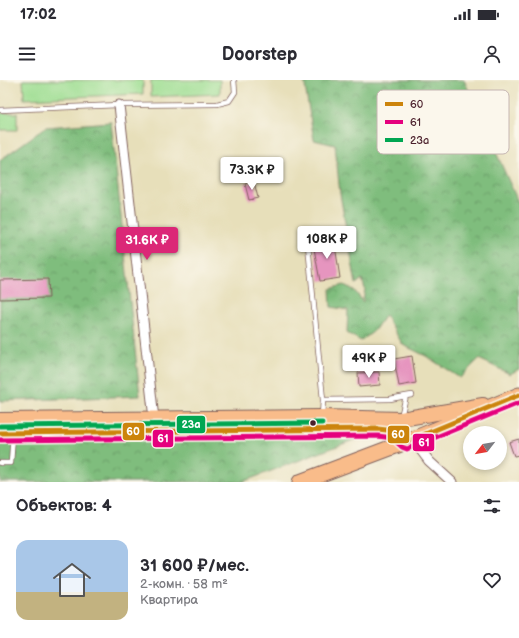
<!DOCTYPE html>
<html lang="ru">
<head>
<meta charset="utf-8">
<style>
	body { margin:0; font-family:"Balsamiq Sans",sans-serif; background:#f2f2f3; color:#2b2b33; height:100vh; display:flex; flex-direction:column; font-size:15px; white-space:nowrap }
	* { box-sizing:border-box; margin:0 }
	p { font-size:13px; color:#7c7c81 }
	.icon { flex:none; width:22px; height:22px; fill:none; stroke:currentColor; stroke-width:2; stroke-linecap:round; stroke-linejoin:round }
	.map { position:relative; height:402px; overflow:hidden }
	.details { display:flex; flex-direction:column; background:#fff; flex:1 }
	.details>* { flex:none }
	.needle { width:26px; rotate:239deg }
	.buttons { position:absolute; left:463px; top:346px; display:grid; gap:8px }
	.buttons a { display:grid; place-items:center; width:44px; height:44px; border-radius:50%; background:#fff; box-shadow:0 2px 6px #0003; font-size:20px }
	.price { position:absolute; translate:-50% -34px; padding:0 9px; border-radius:4px; background:#fff; color:#222; font-size:13px; line-height:26px; filter:drop-shadow(0 1px 2px #0008) }
	.price::after { content:''; position:absolute; left:50%; top:24px; width:12px; height:9px; margin-left:-6px; background:inherit; clip-path:polygon(0 0,100% 0,50% 100%) }
	.price.selected { background:#db2777; color:#fff }
	ul { padding:0; list-style:none }
	li { display:flex; align-items:center; gap:12px; height:100px; padding:0 16px }
	li span { display:grid; place-items:center; flex:none; width:112px; height:80px; border-radius:12px; color:#555 }
	li>.icon { margin-inline-start:auto }
	span .icon { width:48px; height:48px; fill:#fffc; stroke-width:1 }
	li b { font-size:17px }
	h2 { display:flex; justify-content:space-between; align-items:center; height:48px; padding:0 16px; font-size:17px }
	.status { display:flex; justify-content:space-between; align-items:center; height:28px; padding:0 20px; background:#fff; direction:ltr }
	.status svg { height:11px; fill:currentColor }
	header { display:flex; justify-content:space-between; align-items:center; height:52px; padding:0 16px; background:#fff; font-size:18px; font-weight:700 }
	.map>svg:first-child { display:block }
	.forest { fill:url(#forest-crowns); stroke:#646e54 }
	.park { fill:#9fde93; stroke:#747e5f }
	.building { fill:#e695bf }
	.lines { fill:none; stroke-linecap:round; stroke-linejoin:round }
	.service-casing { stroke:#81625d; stroke-width:6 }
	.minor-casing { stroke:#81625d; stroke-width:11 }
	.primary-casing { stroke:#81625d; stroke-width:16 }
	.trunk-casing { stroke:#81625d; stroke-width:17 }
	.service { stroke:#fff; stroke-width:4.5 }
	.minor { stroke:#fff; stroke-width:9 }
	.primary { stroke:#f9bc8a; stroke-width:14 }
	.trunk { stroke:#f9bc8a; stroke-width:15 }
	.bus-1-casing { stroke:#fbf7ec; stroke-width:8 }
	.bus-2-casing { stroke:#fbf7ec; stroke-width:8 }
	.bus-3-casing { stroke:#fbf7ec; stroke-width:8 }
	.bus-1 { stroke:#cc840b; stroke-width:5 }
	.bus-2 { stroke:#e5007d; stroke-width:5 }
	.bus-3 { stroke:#00a651; stroke-width:5 }
	.bus-dot { fill:#4a1f2b; stroke:#fbf7ec; stroke-width:1.5 }
	.key { fill:#fbf7ec; stroke:#c6b6b2; stroke-width:1 }
	.key-label { font-size:11px; fill:#4a1f2b }
	.line-badge { stroke:#fbf7ec; stroke-width:1.5 }
	.badge-label { font-size:11px; text-anchor:middle; font-weight:bold; fill:#fff }
</style>
</head>
<body>
<div class="status"><b>17:02</b><svg viewBox="0 0 49 12"><path d="M0 12V9h3v3zM5 12V6h3v6zM10 12V3h3v9zM15 12V0h3v12zM26 1h20v11H26zM47 4h2v5h-2z"/></svg></div>
<header><svg class="icon" aria-label="menu" viewBox="0 0 24 24"><path d="M4 6h16M4 12h16M4 18h16"/></svg>Doorstep<svg class="icon" aria-label="person" viewBox="0 0 24 24"><circle cx="12" cy="8" r="4"/><path d="M4 21q1-7 8-7t8 7"/></svg></header>
<div class="map">
<svg width="519" height="402" viewBox="0 0 519 402">
	<defs>
		<pattern id="forest-crowns" width="20" height="18" patternUnits="userSpaceOnUse"><rect width="20" height="18" fill="#7fbd7d"/><path d="M2 6a3 3 0 1 1 6 0M12 15a3 3 0 1 1 6 0" fill="none" stroke="#6a9967"/></pattern>
	</defs>
	<rect width="100%" height="100%" fill="#fbf7ec"/>
	<filter id="ink" filterUnits="userSpaceOnUse"><feTurbulence type="fractalNoise" baseFrequency=".025" numOctaves="2"/><feDisplacementMap in="SourceGraphic" scale="8" xChannelSelector="R" yChannelSelector="G"/><feConvolveMatrix kernelMatrix="1 2 1 2 8 2 1 2 1" color-interpolation-filters="sRGB"/></filter>
	<filter id="wash" filterUnits="userSpaceOnUse"><feTurbulence type="fractalNoise" baseFrequency=".012" numOctaves="4" result="noise"/><feDisplacementMap in="SourceGraphic" scale="16" xChannelSelector="R" yChannelSelector="G"/><feGaussianBlur stdDeviation="0.9" result="paint"/><feColorMatrix in="noise" values="0 0 0 0 0 0 0 0 0 0 0 0 0 0 0 0 0 1.4 0 .05"/><feComposite in="paint" operator="in"/></filter>
	<g filter="url(#wash)">
		<rect width="100%" height="100%" fill="#e7dfba"/>
		<path class="forest" d="M304 0H464L519 124V289L510 294 479 279 460 298 426 276 403 265 385 235 374 251 361 261 347 253 348 230 331 227 330 209 344 205 354 210 363 222 365 209 362 199 356 204 340 114 335 65 314 60Z
			M111 42 140 316 0 321V80L46 47Z
			M380 350 242 402H0V356Z"/>
		<path class="park" d="M23 0H143V14L24 19Z
			M151 0H220V14L151 17Z
			M0 33H17V50H0Z"/>
		<g id="blocks">
			<path class="building" d="M254 102 258 118 249 120 245 104Z
				M334 159 340 198 320 201 313 163Z
				M48 199 49 218 0 219V200Z
				M412 276 416 303 399 306 394 279Z
				M379 292 380 305 359 307 358 293Z
				M519 359V375L514 376 509 362Z"/>
		</g>
	</g>
	<g filter="url(#ink)">
		<use href="#blocks" fill-opacity="0" stroke="#81625d" stroke-width="1"/>
		<g class="lines">
			<g class="service-casing">
				<path id="service" d="M0 30 119 25 217 24 229 21 235 12 234 0
					M308 165 323 320 322 336
					M406 316 412 315
					M323 320 390 319 406 316 401 337
					M0 383H11L13 355"/>
			</g>
			<g class="minor-casing">
				<path id="minor" d="M119 25 154 339
					M424 354 420 369 429 381 452 402"/>
			</g>
			<g class="primary-casing">
				<path id="primary" d="M0 340 322 337 401 339 483 325
					M0 353 378 349 395 351 406 362"/>
			</g>
			<g class="trunk-casing">
				<path id="trunk" d="M300 402 406 362 519 315"/>
			</g>
			<use href="#service" class="service"/>
			<use href="#minor" class="minor"/>
			<use href="#primary" class="primary"/>
			<use href="#trunk" class="trunk"/>
			<g class="bus-1-casing">
				<path id="bus-1" d="M0 353 378 349 395 351 406 362 519 315"/>
			</g>
			<g class="bus-2-casing">
				<path id="bus-2" d="M0 360 378 356 392 358 402 367 407 369 519 323"/>
			</g>
			<g class="bus-3-casing">
				<path id="bus-3" d="M0 346 322 343"/>
			</g>
			<use href="#bus-1" class="bus-1"/>
			<use href="#bus-2" class="bus-2"/>
			<use href="#bus-3" class="bus-3"/>
		</g>
	</g>
	<circle class="bus-dot" cx="313" cy="343" r="3.5"/>
	<rect x="377" y="10" width="132" height="64" rx="6" class="key"/>
	<rect x="385" y="22" width="18" height="4" fill="#cc840b"/>
	<rect x="385" y="40" width="18" height="4" fill="#e5007d"/>
	<rect x="385" y="58" width="18" height="4" fill="#00a651"/>
	<g class="key-label">
		<text x="410" y="28">60</text>
		<text x="410" y="46">61</text>
		<text x="410" y="64">23a</text>
	</g>
	<g class="line-badge">
		<rect x="176" y="335" width="30" height="19" rx="4" fill="#00a651"/>
		<rect x="122" y="342" width="23" height="19" rx="4" fill="#cc840b"/>
		<rect x="387" y="345" width="23" height="19" rx="4" fill="#cc840b"/>
		<rect x="152" y="349" width="22" height="19" rx="4" fill="#e5007d"/>
		<rect x="412" y="353" width="23" height="19" rx="4" fill="#e5007d"/>
	</g>
	<g class="badge-label">
		<text x="191" y="348">23a</text>
		<text x="133" y="355">60</text>
		<text x="398" y="358">60</text>
		<text x="163" y="362">61</text>
		<text x="424" y="366">61</text>
	</g>
</svg>
<div class="buttons">
<a><svg class="needle" viewBox="-14 -14 28 28"><path d="M0-13l5 13h-10z" fill="#e53935"/><path d="M0 13l5-13h-10z" fill="#7c7c81"/></svg></a>
</div>
<b class="price" style="left:252px;top:111px">73.3K ₽</b>
<b class="price" style="left:327px;top:180px">108K ₽</b>
<b class="price selected" style="left:147px;top:181px">31.6K ₽</b>
<b class="price" style="left:369px;top:299px">49K ₽</b>
</div>
<section class="details">
<h2>Объектов: 4<svg class="icon" aria-label="filters" viewBox="0 0 24 24"><path d="M4 7h16M4 17h16"/><circle cx="9" cy="7" r="2"/><circle cx="15" cy="17" r="2"/></svg></h2>
<ul>
<li><span style="background:linear-gradient(#a9c7e8 65%,#c2b280 0)"><svg class="icon" aria-label="home" viewBox="0 0 24 24"><path d="M3 11l9-7 9 7M6 9v11h12V9"/></svg></span><div><b>31 600 ₽/мес.</b><p>2-комн. · 58 m²</p><p>Квартира</p></div><svg class="icon" aria-label="heart" viewBox="0 0 24 24"><path d="M12 20l-8-8c-3-5 5-10 8-4 3-6 11-1 8 4z"/></svg></li>
</ul>
</section>
</body>
</html>
